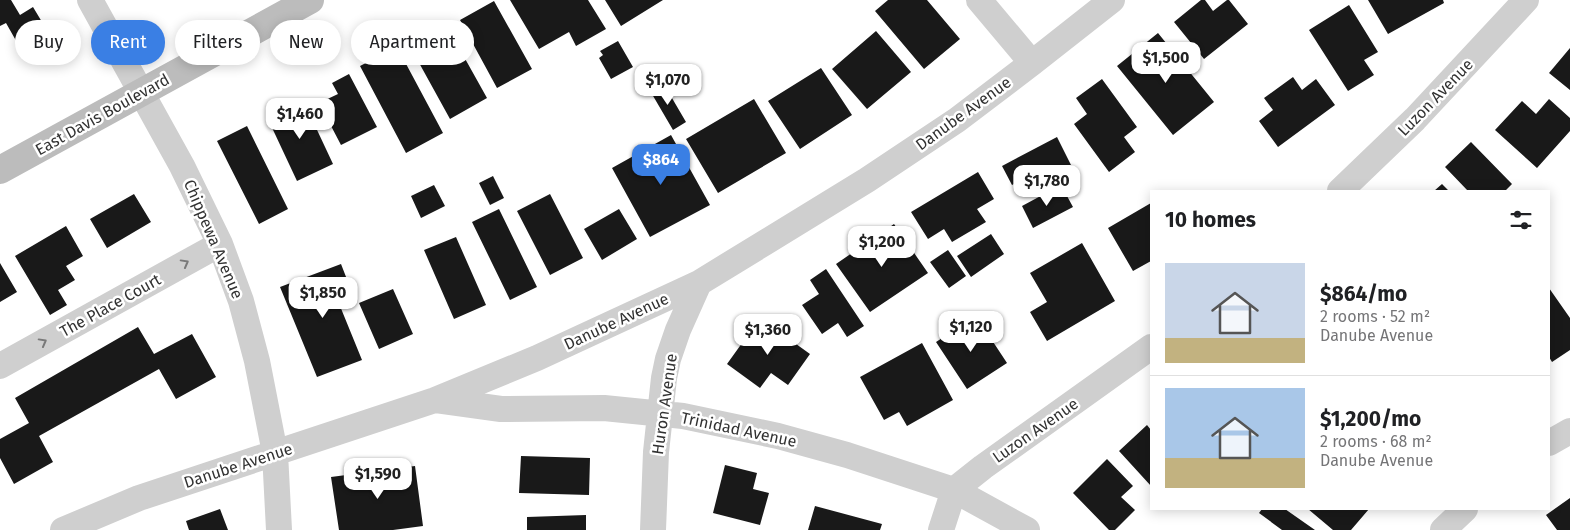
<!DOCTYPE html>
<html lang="en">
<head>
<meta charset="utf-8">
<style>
	body { margin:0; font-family:"Fira Sans",sans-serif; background:#f2f2f2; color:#202124; height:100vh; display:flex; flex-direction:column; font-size:19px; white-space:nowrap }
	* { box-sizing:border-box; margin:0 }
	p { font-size:16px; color:#757577 }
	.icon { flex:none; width:28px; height:28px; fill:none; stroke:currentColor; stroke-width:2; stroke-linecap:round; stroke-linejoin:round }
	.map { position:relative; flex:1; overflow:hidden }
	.side { position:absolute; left:1150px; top:190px; width:400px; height:320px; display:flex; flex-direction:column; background:#fff; border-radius:0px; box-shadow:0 2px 12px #0003 }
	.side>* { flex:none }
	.banner { position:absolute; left:15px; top:20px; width:475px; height:45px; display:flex; gap:10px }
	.price { position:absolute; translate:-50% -42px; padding:0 11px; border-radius:10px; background:#fff; color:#222; font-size:16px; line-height:32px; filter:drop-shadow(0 1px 2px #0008) }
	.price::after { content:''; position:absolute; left:50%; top:30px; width:15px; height:11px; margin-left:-8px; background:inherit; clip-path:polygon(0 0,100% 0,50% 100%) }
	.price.current { background:#3a7fe4; color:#fff }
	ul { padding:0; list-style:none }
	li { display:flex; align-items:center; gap:15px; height:125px; padding:0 15px }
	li+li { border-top:1px solid #e0e0e0 }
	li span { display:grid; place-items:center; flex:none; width:140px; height:100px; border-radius:0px; color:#555 }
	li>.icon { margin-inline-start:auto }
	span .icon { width:60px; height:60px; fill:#fffc; stroke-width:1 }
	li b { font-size:21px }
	h2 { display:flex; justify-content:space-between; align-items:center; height:60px; padding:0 15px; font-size:21px }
	.chip { padding:0 18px; border-radius:22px; background:#fff; box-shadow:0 2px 12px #0003; font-size:18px; line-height:45px }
	.chip.current { background:#3a7fe4; color:#fff }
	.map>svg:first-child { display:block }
	.building { fill:#191919 }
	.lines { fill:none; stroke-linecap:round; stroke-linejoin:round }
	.street { stroke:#cfcfcf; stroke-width:26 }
	.secondary { stroke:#bcbcbc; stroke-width:28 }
	.oneway { stroke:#797979 }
	.labels { text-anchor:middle; stroke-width:5; stroke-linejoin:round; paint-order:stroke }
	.street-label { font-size:16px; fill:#323232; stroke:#fff }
</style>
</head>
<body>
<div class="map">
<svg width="1570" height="530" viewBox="0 0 1570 530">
	<rect width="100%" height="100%" fill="#fff"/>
	<path class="building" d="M0 0H11L20 15 33 7 51 37 23 53 6 23 0 26Z
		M510 0H588L606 29 576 46 569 32 539 49Z
		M605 0H663L621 26Z
		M888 0H927L960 39 924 69 875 11Z
		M1201 0H1205L1213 11 1227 0H1229L1248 24 1204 59 1174 22Z
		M1368 0H1443L1444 3 1388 34Z
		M494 1 532 69 497 88 460 20Z
		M1349 5 1378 52 1364 60 1374 75 1348 91 1309 30Z
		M444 21 487 98 450 119 407 41Z
		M876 31 911 72 867 109 832 69Z
		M1158 33 1214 102 1173 135 1117 66Z
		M618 41 633 67 611 79 599 58 603 55 600 51Z
		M397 47 443 133 406 153 360 66Z
		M1570 48V90L1549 73Z
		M821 68 852 115 800 149 768 101Z
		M349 74 377 127 341 145 319 103 338 94 332 83Z
		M1293 77 1302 90 1316 79 1335 105 1278 147 1259 121 1273 110 1264 98Z
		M1102 79 1137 127 1124 137 1135 152 1109 172 1074 124 1087 114 1076 98Z
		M662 81 686 122 673 130 649 89Z
		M754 99 786 153 718 193 686 139Z
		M1549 99 1570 118V131L1537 168 1495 130 1522 101 1536 114Z
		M303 100 333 164 297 181 267 117Z
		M247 126 288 209 259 224 217 141Z
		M671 135 710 205 650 237 612 168Z
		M1057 137 1076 175 1036 196 1026 178 1012 185 1002 166Z
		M1471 142 1512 184 1505 191H1468L1445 167Z
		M978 172 994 199 977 209 986 222 952 242 944 229 928 239 911 212Z
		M493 176 504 198 490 205 479 183Z
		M1442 184 1449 191H1434Z
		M434 185 445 206 421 218 411 196Z
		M1061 185 1073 207 1033 228 1022 206Z
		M134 194 151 222 107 248 90 219Z
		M550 194 583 258 550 275 517 211Z
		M1151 203V261L1133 271 1108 228Z
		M499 209 537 287 510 300 472 222Z
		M619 209 637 239 602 260 584 229Z
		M894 224 928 273 870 312 836 264Z
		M66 226 83 256 66 266 75 280 58 290 67 305 50 315 15 256Z
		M991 234 1004 254 971 277 957 256Z
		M456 237 486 305 454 319 424 250Z
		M1082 243 1115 301 1047 341 1030 312 1047 302 1030 273Z
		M948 250 966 276 949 288 930 262Z
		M0 263 17 292 0 302Z
		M341 264 355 300 340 306 362 360 317 377 280 287Z
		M826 269 864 326 847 337 838 323 822 334 802 305 819 294 810 280Z
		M1549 288 1570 318V350L1552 362 1549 357Z
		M393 289 413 334 379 349 359 303Z
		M976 316 1007 363 967 389 936 342Z
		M760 318 810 354 788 385 771 373 760 388 727 364Z
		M138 327 154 354 192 334 216 377 176 399 159 369 39 436 53 462 14 484 0 458V439L29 423 15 398Z
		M922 343 953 400 907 426 899 412 884 420 860 377Z
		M1147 425 1151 430V486L1119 451Z
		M521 456 590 458 589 495 519 493Z
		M1107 459 1133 486 1121 497 1135 510 1115 530H1109L1073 493Z
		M725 465 757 473 753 489 769 493 760 525 713 513Z
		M415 466 423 526 393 530H339L331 477Z
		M1570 498V530H1557L1546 515Z
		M815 506 882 524 880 530H808Z
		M220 509 228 530H189L186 521Z
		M1262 509H1285L1315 530H1282L1259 513Z
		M1308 509H1369L1351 530H1333Z
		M586 515V530H527V517Z"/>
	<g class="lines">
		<path class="street" d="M90 0 182 166 220 244 241 301 257 361 275 453 279 530
			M979 0 1032 63
			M1340 191 1415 119 1526 0
			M0 366 220 244
			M436 400 501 409 604 408 683 416 778 436 847 455 954 490 1027 530
			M1549 443 1570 431
			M63 530 139 498 435 400 537 358 699 283 867 180 957 120 1032 63 1112 0
			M653 530 656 452 664 378 668 359 678 330 699 283
			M941 530 954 490 983 467 1151 347
			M1443 530 1465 509"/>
		<path class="secondary" d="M0 170 310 0"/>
	</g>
	<defs><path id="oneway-chevron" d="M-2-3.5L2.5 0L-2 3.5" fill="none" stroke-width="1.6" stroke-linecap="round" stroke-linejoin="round" transform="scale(1.25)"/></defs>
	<g class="oneway">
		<use href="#oneway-chevron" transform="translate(185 263) rotate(-29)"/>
		<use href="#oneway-chevron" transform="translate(43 342) rotate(-29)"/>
	</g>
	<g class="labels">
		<g class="street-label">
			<text transform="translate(1435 97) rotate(-46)" y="6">Luzon Avenue</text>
			<text transform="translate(963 113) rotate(-36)" y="6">Danube Avenue</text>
			<text transform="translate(102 114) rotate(-29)" y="6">East Davis Boulevard</text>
			<text transform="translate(214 239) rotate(67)" y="6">Chippewa Avenue</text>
			<text transform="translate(110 305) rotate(-29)" y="6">The Place Court</text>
			<text transform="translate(616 321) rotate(-25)" y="6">Danube Avenue</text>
			<text transform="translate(664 404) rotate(-82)" y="6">Huron Avenue</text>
			<text transform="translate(739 429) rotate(12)" y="6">Trinidad Avenue</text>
			<text transform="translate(1035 430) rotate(-35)" y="6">Luzon Avenue</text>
			<text transform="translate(238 465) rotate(-18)" y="6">Danube Avenue</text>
		</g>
	</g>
</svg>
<b class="price" style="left:1166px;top:84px">$1,500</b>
<b class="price" style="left:668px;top:106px">$1,070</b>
<b class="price" style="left:300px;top:140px">$1,460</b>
<b class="price current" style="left:661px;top:186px">$864</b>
<b class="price" style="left:1047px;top:207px">$1,780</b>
<b class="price" style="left:882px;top:268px">$1,200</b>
<b class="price" style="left:323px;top:319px">$1,850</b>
<b class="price" style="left:971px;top:353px">$1,120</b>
<b class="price" style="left:768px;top:356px">$1,360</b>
<b class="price" style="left:378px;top:500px">$1,590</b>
<div class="banner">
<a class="chip">Buy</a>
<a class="chip current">Rent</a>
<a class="chip">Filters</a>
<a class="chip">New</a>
<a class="chip">Apartment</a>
</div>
<section class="side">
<h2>10 homes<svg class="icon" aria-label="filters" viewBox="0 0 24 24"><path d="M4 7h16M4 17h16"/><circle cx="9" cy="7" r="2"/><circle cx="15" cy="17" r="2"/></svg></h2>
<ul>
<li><span style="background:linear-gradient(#c9d6e8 75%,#c2b280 0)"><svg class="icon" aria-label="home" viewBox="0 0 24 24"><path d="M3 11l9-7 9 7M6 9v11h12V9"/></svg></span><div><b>$864/mo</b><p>2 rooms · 52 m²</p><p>Danube Avenue</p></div></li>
<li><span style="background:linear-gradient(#a9c7e8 70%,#c2b280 0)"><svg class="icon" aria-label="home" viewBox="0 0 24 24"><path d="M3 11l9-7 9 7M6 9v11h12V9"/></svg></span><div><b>$1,200/mo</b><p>2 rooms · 68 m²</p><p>Danube Avenue</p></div></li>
</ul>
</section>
</div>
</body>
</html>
